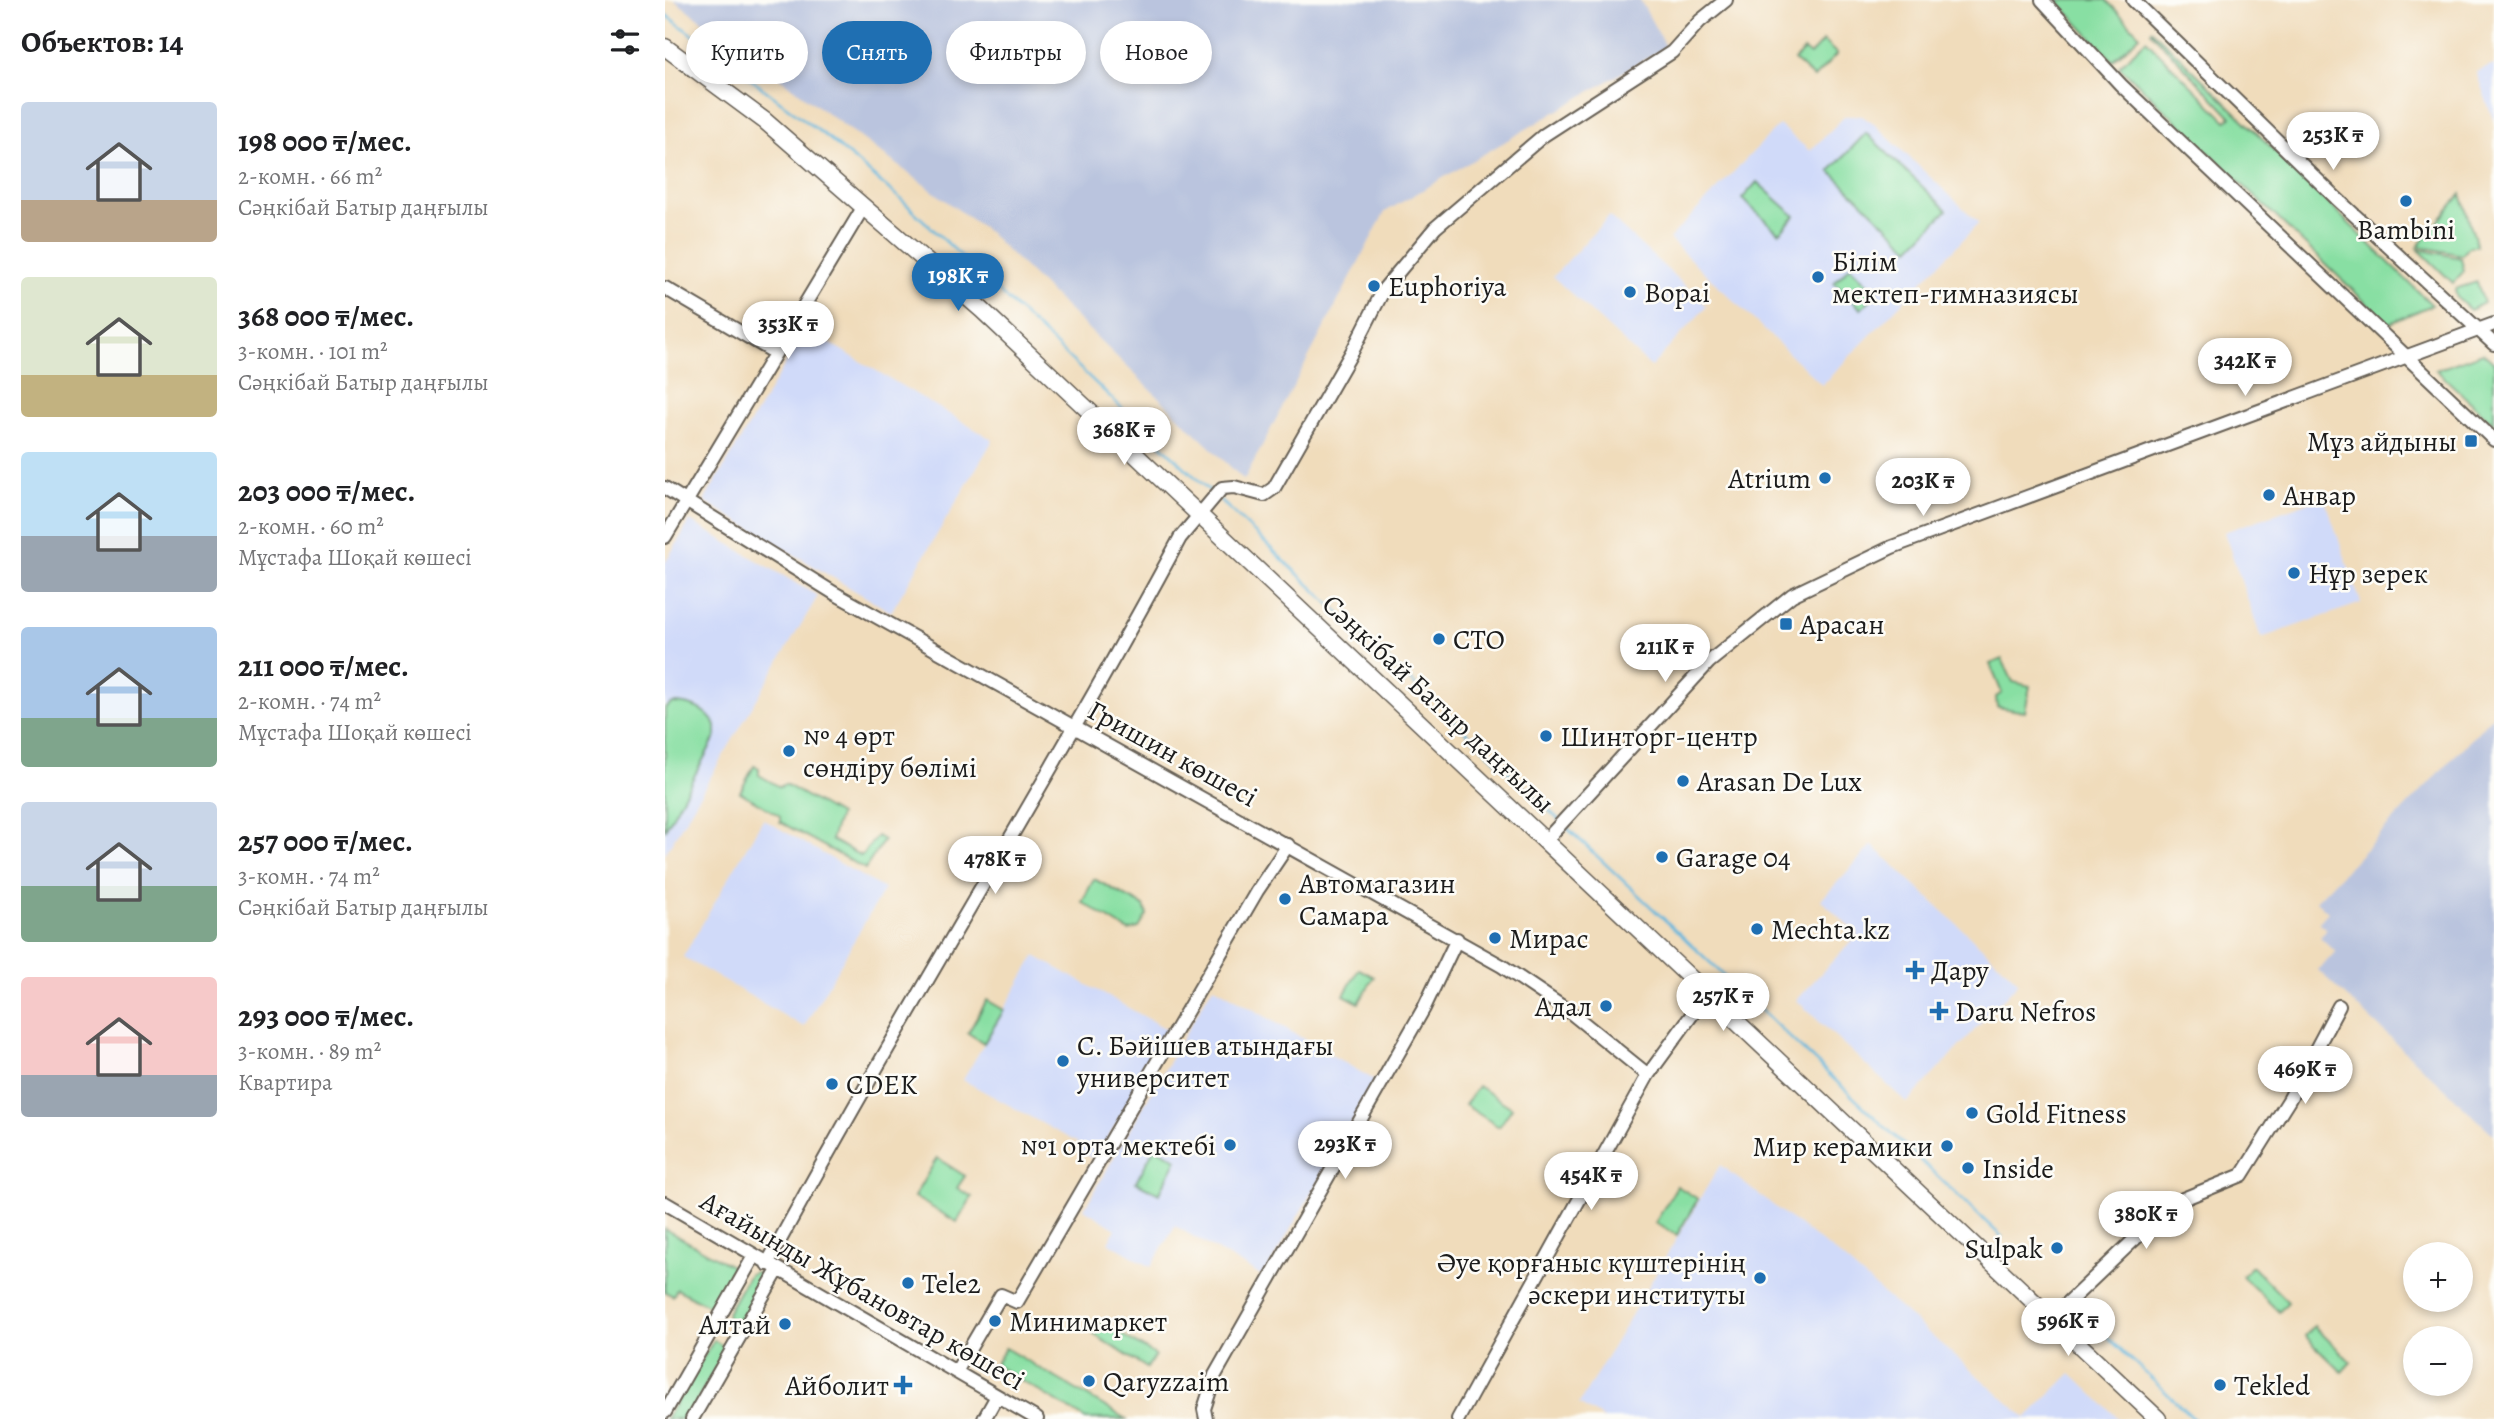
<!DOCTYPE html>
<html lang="ru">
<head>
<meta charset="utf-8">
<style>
	body { margin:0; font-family:Alegreya,serif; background:#f6f6f6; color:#202124; height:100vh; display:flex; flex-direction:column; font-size:26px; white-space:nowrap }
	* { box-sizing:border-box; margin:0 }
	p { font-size:23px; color:#757577 }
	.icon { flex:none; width:38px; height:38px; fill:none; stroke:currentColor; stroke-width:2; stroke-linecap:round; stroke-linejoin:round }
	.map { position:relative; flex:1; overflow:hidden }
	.details { display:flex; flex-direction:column; background:#fff; width:665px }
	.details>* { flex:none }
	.guide { position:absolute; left:21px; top:21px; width:665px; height:63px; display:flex; gap:14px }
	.fabs { position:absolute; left:1738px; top:1242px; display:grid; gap:14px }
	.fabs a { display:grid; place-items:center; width:70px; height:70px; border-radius:50%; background:#fff; box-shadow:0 4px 10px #0003; font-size:35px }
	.price { position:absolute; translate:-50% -60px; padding:0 16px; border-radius:24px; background:#fff; color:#222; font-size:23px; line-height:46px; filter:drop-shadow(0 2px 4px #0008) }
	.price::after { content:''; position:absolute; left:50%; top:42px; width:21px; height:16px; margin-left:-10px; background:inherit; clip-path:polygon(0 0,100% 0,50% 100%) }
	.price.active { background:#1f6fb2; color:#fff }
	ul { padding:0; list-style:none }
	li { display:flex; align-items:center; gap:21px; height:175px; padding:0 21px }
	li span { display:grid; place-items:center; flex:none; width:196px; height:140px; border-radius:7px; color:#555 }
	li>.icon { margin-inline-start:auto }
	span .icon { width:84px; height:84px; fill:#fffc; stroke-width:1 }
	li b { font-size:30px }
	h2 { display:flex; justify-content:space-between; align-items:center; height:84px; padding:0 21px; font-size:30px }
	.pill { padding:0 24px; border-radius:32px; background:#fff; box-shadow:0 4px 10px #0003; font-size:24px; line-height:63px }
	.pill.active { background:#1f6fb2; color:#fff }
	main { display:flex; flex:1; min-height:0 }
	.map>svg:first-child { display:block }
	.built { fill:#d0daf9 }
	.industrial { fill:#bac4de }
	.green { fill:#88dfa3; stroke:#527e60; stroke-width:2 }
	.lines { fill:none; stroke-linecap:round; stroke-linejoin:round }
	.stream { stroke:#61b6dd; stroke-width:2.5 }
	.minor-casing { stroke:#665f54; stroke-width:16 }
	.major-casing { stroke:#665f54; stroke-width:19 }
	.minor { stroke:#fff; stroke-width:12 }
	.major { stroke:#fff; stroke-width:16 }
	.poi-dot { fill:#1f6fb2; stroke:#fdfcf7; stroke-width:2.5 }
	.labels { text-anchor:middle; stroke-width:5; stroke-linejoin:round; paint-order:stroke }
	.poi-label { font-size:28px; fill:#1c1c1c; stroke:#fdfcf7; text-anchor:start }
	.street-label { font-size:28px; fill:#1c1c1c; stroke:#fdfcf7 }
</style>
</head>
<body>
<main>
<section class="details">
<h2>Объектов: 14<svg class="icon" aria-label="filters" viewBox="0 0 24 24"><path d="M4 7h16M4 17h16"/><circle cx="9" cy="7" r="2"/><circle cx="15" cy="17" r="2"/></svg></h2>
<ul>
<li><span style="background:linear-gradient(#c9d6e8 70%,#b9a48a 0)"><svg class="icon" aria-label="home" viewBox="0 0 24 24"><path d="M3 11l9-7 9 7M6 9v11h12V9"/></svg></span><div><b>198 000 ₸/мес.</b><p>2-комн. · 66 m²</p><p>Сәңкібай Батыр даңғылы</p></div></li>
<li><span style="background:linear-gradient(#dfe7d0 70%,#c2b280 0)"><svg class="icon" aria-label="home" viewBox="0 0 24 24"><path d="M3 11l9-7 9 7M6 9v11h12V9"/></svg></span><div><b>368 000 ₸/мес.</b><p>3-комн. · 101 m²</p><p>Сәңкібай Батыр даңғылы</p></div></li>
<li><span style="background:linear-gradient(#bfe0f5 60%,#9aa5b1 0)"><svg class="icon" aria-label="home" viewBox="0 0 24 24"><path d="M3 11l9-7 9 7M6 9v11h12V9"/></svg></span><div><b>203 000 ₸/мес.</b><p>2-комн. · 60 m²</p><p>Мұстафа Шоқай көшесі</p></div></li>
<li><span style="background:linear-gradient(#a9c7e8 65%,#7fa58c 0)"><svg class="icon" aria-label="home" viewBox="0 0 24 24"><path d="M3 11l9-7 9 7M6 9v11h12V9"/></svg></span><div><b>211 000 ₸/мес.</b><p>2-комн. · 74 m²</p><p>Мұстафа Шоқай көшесі</p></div></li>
<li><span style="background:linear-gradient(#c9d6e8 60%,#7fa58c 0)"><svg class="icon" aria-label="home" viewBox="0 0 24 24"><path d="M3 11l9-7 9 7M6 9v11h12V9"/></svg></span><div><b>257 000 ₸/мес.</b><p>3-комн. · 74 m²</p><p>Сәңкібай Батыр даңғылы</p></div></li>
<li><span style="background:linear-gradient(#f6c9c9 70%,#9aa5b1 0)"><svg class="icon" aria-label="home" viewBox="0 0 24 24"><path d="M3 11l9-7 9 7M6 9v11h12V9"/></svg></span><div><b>293 000 ₸/мес.</b><p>3-комн. · 89 m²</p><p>Квартира</p></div></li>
</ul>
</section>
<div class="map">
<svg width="1829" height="1419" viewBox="0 0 1829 1419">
	<rect width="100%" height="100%" fill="#fdfcf7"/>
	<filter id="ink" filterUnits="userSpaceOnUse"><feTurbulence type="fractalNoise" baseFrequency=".0143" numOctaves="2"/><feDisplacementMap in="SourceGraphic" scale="14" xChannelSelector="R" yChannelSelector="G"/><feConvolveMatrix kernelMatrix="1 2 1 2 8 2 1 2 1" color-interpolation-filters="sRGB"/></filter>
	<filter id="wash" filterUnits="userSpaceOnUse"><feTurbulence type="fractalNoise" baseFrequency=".00686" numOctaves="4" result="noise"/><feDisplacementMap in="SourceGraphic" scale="28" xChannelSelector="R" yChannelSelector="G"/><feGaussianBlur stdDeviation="1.57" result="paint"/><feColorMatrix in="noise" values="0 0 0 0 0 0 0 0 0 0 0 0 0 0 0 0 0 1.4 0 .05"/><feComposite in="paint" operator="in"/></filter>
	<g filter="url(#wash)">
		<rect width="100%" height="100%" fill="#f0dcbb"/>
		<path class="built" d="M1829 65V122L1811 72Z
			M1180 116H1197L1210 125 1314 223 1157 385 1004 239 1114 125 1145 151Z
			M944 216 1042 306 986 367 888 277Z
			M141 329 328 440 226 612 39 501Z
			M1659 497 1696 603 1596 638 1559 532Z
			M25 521 153 596 0 854V563Z
			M98 819 219 889 139 1027 18 957Z
			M1207 845 1354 982 1242 1103 1131 1000 1193 934 1156 900Z
			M370 956 505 1031 430 1160 409 1148 413 1143 298 1080Z
			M548 986 711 1081 598 1277 510 1226 486 1267 443 1242 451 1229 419 1209Z
			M1055 1165 1176 1257 1361 1418 1406 1373 1454 1419H939L914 1404Z"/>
		<path class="industrial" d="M9 0H975L1001 47 720 212 579 480 322 231Z
			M1829 715V1135L1653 970 1671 952 1655 937 1662 929 1654 922 1663 912 1651 901Z"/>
		<path class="green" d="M1391 0H1441L1475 35 1448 61Z
			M1487 30 1767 305 1723 324 1454 66 1481 40 1561 121 1566 117 1486 32Z
			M1158 41 1172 54 1149 78 1129 60 1139 50 1145 55Z
			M1201 133 1282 210 1245 248 1165 171Z
			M1092 182 1130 216 1114 233 1077 199Z
			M1796 194 1812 246H1805L1797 255 1753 246Z
			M1753 249 1796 258 1799 271 1788 283Z
			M1185 267 1212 293 1196 309 1169 283Z
			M1812 282 1819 303 1805 310 1792 298 1790 289Z
			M1818 353 1829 363V424L1771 370Z
			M1337 659 1348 682 1365 686 1360 712 1332 707 1331 697 1337 693 1325 664Z
			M7 703C26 703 42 710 51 726V736L0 830V708Z
			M89 766 94 768V775L115 787 120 784 174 815 166 840 196 856 212 836 219 840 200 869 115 822V816L75 792Z
			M429 879 479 906 482 915 474 928 464 931 417 902Z
			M694 969 709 977 694 1003 679 995Z
			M322 1000 339 1010 319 1043 303 1033Z
			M813 1086 847 1108 834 1127 800 1105Z
			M490 1147 512 1159 494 1194 471 1182Z
			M272 1158 300 1176 292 1188 307 1197 292 1222 249 1197Z
			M1012 1186 1033 1199 1012 1235 990 1223Z
			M0 1229 73 1270 51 1310 12 1289 8 1296 0 1292Z
			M1587 1266 1623 1302 1614 1312 1577 1276Z
			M90 1272 96 1274 99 1284 77 1322 64 1320 62 1313 84 1274Z
			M436 1322 490 1355 482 1368 428 1334Z
			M1649 1326 1686 1362 1677 1372 1640 1336Z
			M49 1340 61 1348 22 1419H1Z
			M340 1348 461 1419H421L330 1365Z"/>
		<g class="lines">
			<path class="stream" d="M0 14 166 140 239 202 547 493
				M555 500 751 686
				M780 712 894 820
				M899 825 1337 1237
				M1412 1308 1529 1419"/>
		</g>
	</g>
	<g filter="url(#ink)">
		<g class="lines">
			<g class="minor-casing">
				<path id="minor" d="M1377 0 1456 85 1829 440
					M1468 0 1671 198 1829 344
					M0 288 109 352
					M0 488 169 593 837 966 905 1012 983 1075
					M0 537 199 206
					M881 840 1044 662 1127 595 1227 547 1829 324
					M0 1203 372 1419
					M102 1264C234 1019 383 783 515 538L557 488 569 487 599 495 609 488 688 350 719 289 770 228 879 135 1007 52 1035 21 1061 0
					M1388 1317 1494 1216 1518 1199 1577 1175 1624 1100 1674 1006
					M291 1372 336 1295 352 1302 592 891 623 845
					M0 1412 89 1256
					M27 1419 113 1270
					M319 1419 332 1396
					M541 1419 539 1409 550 1375 759 1008 792 939
					M793 1419 983 1075 1042 994"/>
			</g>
			<g class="major-casing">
				<path id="major" d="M0 47 100 121 317 310 1493 1419"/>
			</g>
			<use href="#minor" class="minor"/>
			<use href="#major" class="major"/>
		</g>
	</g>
	<g class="poi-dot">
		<circle cx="1741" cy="201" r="7"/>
		<circle cx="1153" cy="277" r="7"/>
		<circle cx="709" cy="286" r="7"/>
		<circle cx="965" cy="292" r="7"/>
		<rect x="1799" y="434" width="14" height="14" rx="3.5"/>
		<circle cx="1160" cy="478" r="7"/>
		<circle cx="1604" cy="495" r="7"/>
		<circle cx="1629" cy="573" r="7"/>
		<rect x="1114" y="617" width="14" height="14" rx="3.5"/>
		<circle cx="774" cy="639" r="7"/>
		<circle cx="881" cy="736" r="7"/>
		<circle cx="124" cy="751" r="7"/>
		<circle cx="1018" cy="781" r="7"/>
		<circle cx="997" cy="857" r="7"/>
		<circle cx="620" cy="899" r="7"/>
		<circle cx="1092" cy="929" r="7"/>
		<circle cx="830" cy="938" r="7"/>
		<path d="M1246.5 959.5h7v7h7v7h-7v7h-7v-7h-7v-7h7z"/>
		<circle cx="941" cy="1006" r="7"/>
		<path d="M1270.5 1000.5h7v7h7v7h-7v7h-7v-7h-7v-7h7z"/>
		<circle cx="398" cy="1061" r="7"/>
		<circle cx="167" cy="1084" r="7"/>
		<circle cx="1307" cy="1113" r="7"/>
		<circle cx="565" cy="1145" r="7"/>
		<circle cx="1282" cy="1146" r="7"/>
		<circle cx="1303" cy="1168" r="7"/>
		<circle cx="1392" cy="1248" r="7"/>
		<circle cx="1095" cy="1278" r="7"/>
		<circle cx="243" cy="1283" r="7"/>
		<circle cx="330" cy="1321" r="7"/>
		<circle cx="120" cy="1324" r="7"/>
		<circle cx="424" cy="1381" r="7"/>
		<path d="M234.5 1374.5h7v7h7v7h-7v7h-7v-7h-7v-7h7z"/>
		<circle cx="1555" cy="1385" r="7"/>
	</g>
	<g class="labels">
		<g class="poi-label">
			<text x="1741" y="239" text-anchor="middle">Bambini</text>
			<text x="1167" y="271">Білім<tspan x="1167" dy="32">мектеп-гимназиясы</tspan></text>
			<text x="723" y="296">Euphoriya</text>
			<text x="979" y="302">Bopai</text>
			<text x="1792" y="451" text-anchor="end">Мұз айдыны</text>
			<text x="1146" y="488" text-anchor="end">Atrium</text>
			<text x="1618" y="505">Анвар</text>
			<text x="1643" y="583">Нұр зерек</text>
			<text x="1135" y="634">Арасан</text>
			<text x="788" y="649">СТО</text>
			<text x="138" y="745">№ 4 өрт<tspan x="138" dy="32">сөндіру бөлімі</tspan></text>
			<text x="895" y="746">Шинторг-центр</text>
			<text x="1032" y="791">Arasan De Lux</text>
			<text x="1011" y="867">Garage 04</text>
			<text x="634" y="893">Автомагазин<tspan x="634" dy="32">Самара</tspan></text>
			<text x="1106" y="939">Mechta.kz</text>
			<text x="844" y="948">Мирас</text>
			<text x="1266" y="980">Дару</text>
			<text x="927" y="1016" text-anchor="end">Адал</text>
			<text x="1290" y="1021">Daru Nefros</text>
			<text x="412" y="1055">С. Бәйішев атындағы<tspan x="412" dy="32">университет</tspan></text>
			<text x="181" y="1094">CDEK</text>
			<text x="1321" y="1123">Gold Fitness</text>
			<text x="551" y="1155" text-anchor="end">№1 орта мектебі</text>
			<text x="1268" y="1156" text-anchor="end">Мир керамики</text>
			<text x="1317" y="1178">Inside</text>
			<text x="1378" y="1258" text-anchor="end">Sulpak</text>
			<text x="1081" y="1272" text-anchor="end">Әуе қорғаныс күштерінің<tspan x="1081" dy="32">әскери институты</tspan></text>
			<text x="257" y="1293">Tele2</text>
			<text x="344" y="1331">Минимаркет</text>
			<text x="106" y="1334" text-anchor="end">Алтай</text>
			<text x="438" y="1391">Qaryzzaim</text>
			<text x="224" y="1395" text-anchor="end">Айболит</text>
			<text x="1569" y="1395">Тekled</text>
		</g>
		<g class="street-label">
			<text transform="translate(774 703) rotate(43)" y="10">Сәңкібай Батыр даңғылы</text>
			<text transform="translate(508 753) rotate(29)" y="10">Гришин көшесі</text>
			<text transform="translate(198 1290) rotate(30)" y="10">Ағайынды Жұбановтар көшесі</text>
		</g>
	</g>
</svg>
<div class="fabs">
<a>+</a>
<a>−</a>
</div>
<b class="price" style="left:1668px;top:172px">253K ₸</b>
<b class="price active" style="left:293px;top:313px">198K ₸</b>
<b class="price" style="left:123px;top:361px">353K ₸</b>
<b class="price" style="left:1580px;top:398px">342K ₸</b>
<b class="price" style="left:459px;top:467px">368K ₸</b>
<b class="price" style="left:1258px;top:518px">203K ₸</b>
<b class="price" style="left:1000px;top:684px">211K ₸</b>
<b class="price" style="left:330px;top:896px">478K ₸</b>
<b class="price" style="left:1058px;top:1033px">257K ₸</b>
<b class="price" style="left:1640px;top:1106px">469K ₸</b>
<b class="price" style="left:680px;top:1181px">293K ₸</b>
<b class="price" style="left:926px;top:1212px">454K ₸</b>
<b class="price" style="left:1481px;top:1251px">380K ₸</b>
<b class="price" style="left:1403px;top:1358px">596K ₸</b>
<div class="guide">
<a class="pill">Купить</a>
<a class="pill active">Снять</a>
<a class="pill">Фильтры</a>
<a class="pill">Новое</a>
</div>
</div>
</main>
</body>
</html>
